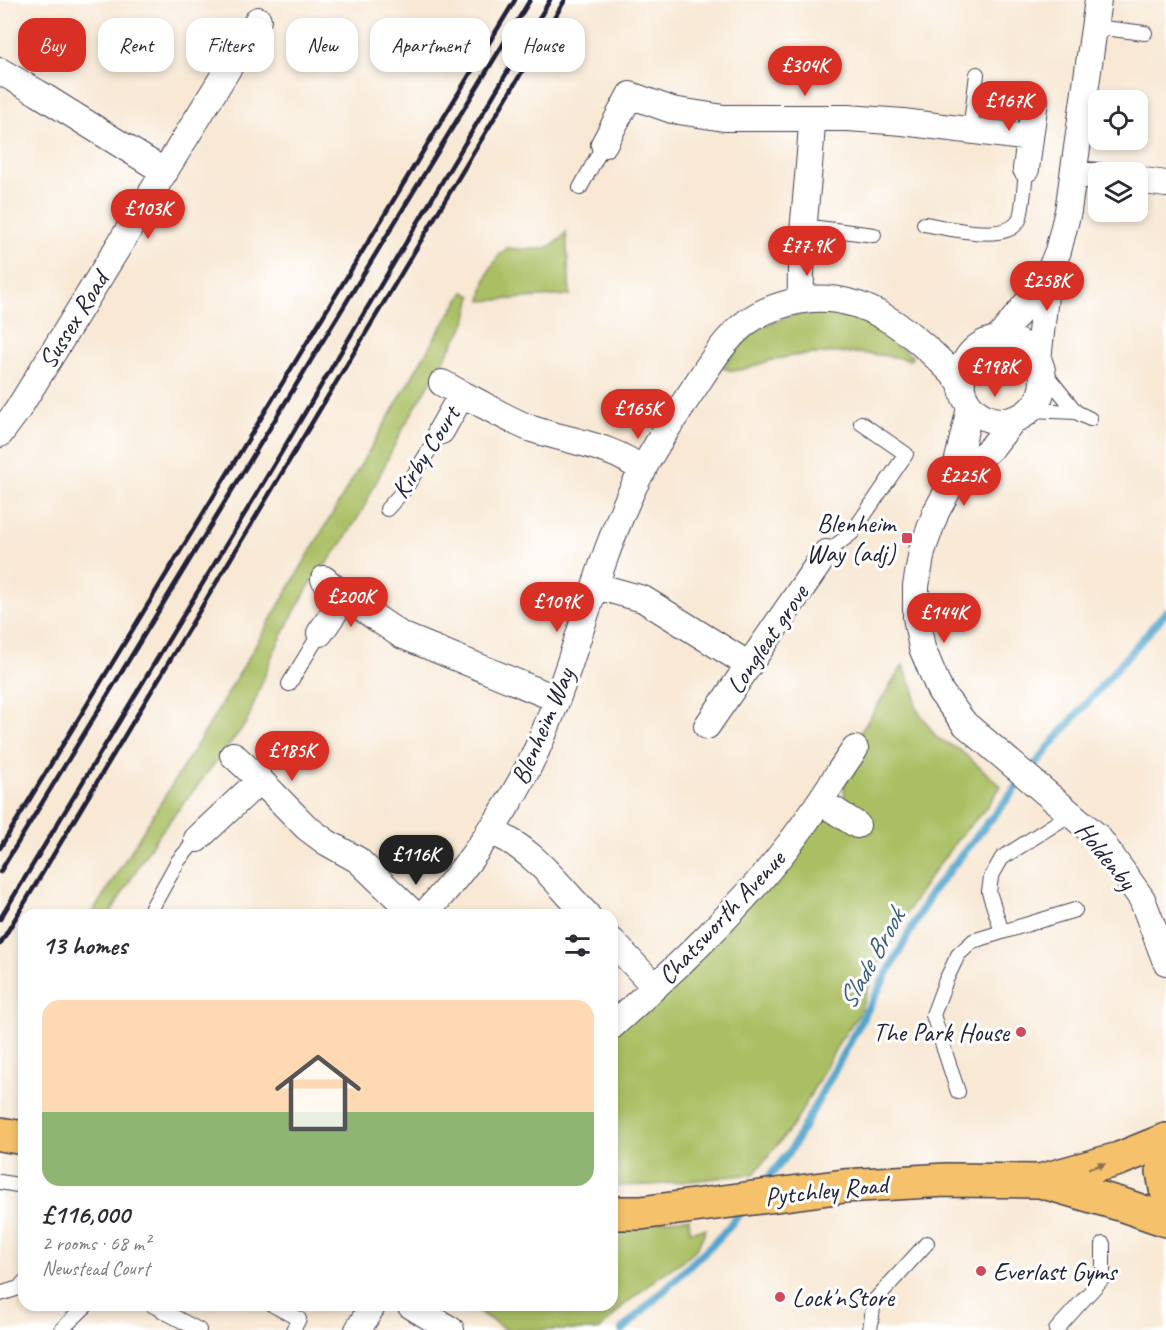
<!DOCTYPE html>
<html lang="en">
<head>
<meta charset="utf-8">
<style>
	body { margin:0; font-family:Caveat,sans-serif; background:#f7f7f7; color:#2b2b33; height:100vh; display:flex; flex-direction:column; font-size:22px; white-space:nowrap }
	* { box-sizing:border-box; margin:0 }
	p { font-size:20px; color:#7c7c81 }
	.icon { flex:none; width:33px; height:33px; fill:none; stroke:currentColor; stroke-width:2; stroke-linecap:round; stroke-linejoin:round }
	.map { position:relative; flex:1; overflow:hidden }
	.drawer { position:absolute; left:18px; top:909px; width:600px; height:402px; display:flex; flex-direction:column; background:#fff; border-radius:18px; box-shadow:0 3px 9px #0003 }
	.drawer>* { flex:none }
	.guide { position:absolute; left:18px; top:18px; width:600px; height:54px; display:flex; gap:12px }
	.tools { position:absolute; left:1088px; top:90px; display:grid; gap:12px }
	.tools a { display:grid; place-items:center; width:60px; height:60px; border-radius:12px; background:#fff; box-shadow:0 3px 9px #0003; font-size:30px }
	.price { position:absolute; translate:-50% -51px; padding:0 14px; border-radius:21px; background:#d93025; color:#fff; font-size:20px; line-height:39px; filter:drop-shadow(0 2px 3px #0008) }
	.price::after { content:''; position:absolute; left:50%; top:36px; width:18px; height:14px; margin-left:-9px; background:inherit; clip-path:polygon(0 0,100% 0,50% 100%) }
	.price.active { background:#222; color:#fff }
	ul { padding:0; list-style:none }
	li { display:grid; align-content:center; gap:12px; height:318px; padding:0 24px }
	li span { display:grid; place-items:center; height:186px; border-radius:18px; color:#555 }
	li>.icon { margin-inline-start:auto }
	span .icon { width:108px; height:108px; fill:#fffc; stroke-width:1 }
	li b { font-size:26px }
	h2 { display:flex; justify-content:space-between; align-items:center; height:72px; padding:0 24px; font-size:26px }
	.chip { padding:0 21px; border-radius:18px; background:#fff; box-shadow:0 3px 9px #0003; font-size:21px; line-height:54px }
	.chip.active { background:#d93025; color:#fff }
	.map>svg:first-child { display:block }
	.green { fill:#aabf64; stroke:#667050; stroke-width:1.5 }
	.lines { fill:none; stroke-linecap:round; stroke-linejoin:round }
	.stream { stroke:#51a5cc; stroke-width:8 }
	.lane-casing { stroke:#424052; stroke-width:16 }
	.street-casing { stroke:#424052; stroke-width:28 }
	.primary-casing { stroke:#424052; stroke-width:36 }
	.lane { stroke:#fff; stroke-width:14 }
	.street { stroke:#fff; stroke-width:26 }
	.primary { stroke:#f5c16b; stroke-width:33 }
	.rail { stroke:#22223b; stroke-width:4.5 }
	.oneway { fill:#8c7253 }
	.poi-dot { fill:#d1495b; stroke:#fff; stroke-width:2 }
	.labels { text-anchor:middle; stroke-width:6; stroke-linejoin:round; paint-order:stroke }
	.street-label { font-size:26px; fill:#22223b; stroke:#fff }
	.poi-label { font-size:26px; fill:#22223b; stroke:#fff; text-anchor:end }
	.water-label { font-size:27px; font-style:italic; fill:#375d7c; stroke:#fff }
</style>
</head>
<body>
<div class="map">
<svg width="1166" height="1330" viewBox="0 0 1166 1330">
	<rect width="100%" height="100%" fill="#fff"/>
	<filter id="ink" filterUnits="userSpaceOnUse"><feTurbulence type="fractalNoise" baseFrequency=".0167" numOctaves="2"/><feDisplacementMap in="SourceGraphic" scale="12" xChannelSelector="R" yChannelSelector="G"/><feConvolveMatrix kernelMatrix="1 2 1 2 8 2 1 2 1" color-interpolation-filters="sRGB"/></filter>
	<filter id="wash" filterUnits="userSpaceOnUse"><feTurbulence type="fractalNoise" baseFrequency=".008" numOctaves="4" result="noise"/><feDisplacementMap in="SourceGraphic" scale="24" xChannelSelector="R" yChannelSelector="G"/><feGaussianBlur stdDeviation="1.35" result="paint"/><feColorMatrix in="noise" values="0 0 0 0 0 0 0 0 0 0 0 0 0 0 0 0 0 1.4 0 .05"/><feComposite in="paint" operator="in"/></filter>
	<g filter="url(#wash)">
		<rect width="100%" height="100%" fill="#f8e8d4"/>
		<path class="green" d="M566 232 570 295 481 301C484 280 490 262 507 248 532 249 551 255 566 232Z
			M464 292 472 296 466 322 402 430 362 511 343 542 309 586 290 620 272 656 247 722 154 841 109 915H91L211 722 437 334Z
			M817 311 858 318 878 329 913 357 910 360C877 353 846 351 813 354 800 355 785 357 772 360 756 364 739 375 723 368 749 331 771 316 817 311Z
			M903 665 914 690 916 708 937 738 960 750 1001 786 987 807 957 840 927 881 896 930 872 979 859 1014 840 1041 795 1123 754 1174 653 1185 612 1186V1037L819 821 828 819 845 803 844 784 850 749Z
			M689 1218 690 1231 706 1229 698 1247 684 1260 657 1278 623 1306 600 1330H506L468 1305H612V1225Z"/>
		<g class="lines">
			<path class="stream" d="M761 1187 791 1150 931 893 1059 735 1166 612
				M622 1330 720 1237 742 1211"/>
		</g>
	</g>
	<g filter="url(#ink)">
		<g class="lines">
			<g class="lane-casing">
				<path id="lane" d="M1095 27 1145 33
					M970 131 977 74
					M580 188 604 144
					M924 224C945 227 1007 244 1019 220 1023 211 1025 180 1026 169
					M803 226 874 235
					M1041 368 1076 412
					M1031 410 1076 412 1090 419
					M387 509 405 489 441 431
					M826 553 852 533 906 454 861 423
					M289 684 320 633
					M148 915 178 861 197 839
					M1002 932 1075 910
					M958 1092 933 1015 946 980 958 955 973 941 1002 932 989 892 991 877 1002 858 1072 813
					M0 1182 24 1186
					M0 1294 19 1288 24 1282
					M152 1305 199 1330
					M273 1305 299 1319 293 1330
					M61 1330 87 1305
					M870 1330 874 1301 927 1243
					M1056 1330 1103 1278V1244"/>
			</g>
			<g class="street-casing">
				<path id="street" d="M0 71 38 93 165 172
					M604 144 630 95 672 110 724 118H848L903 122 1030 138
					M1026 169 1035 100
					M1074 174 1098 176
					M1137 180 1166 184
					M801 299C799 239 810 180 812 119
					M998 339 1047 278
					M961 380a41 41 0 1 1 82 0a41 41 0 1 1-82 0Z
					M1038 360 1047 278 1058 251 1068 211 1098 0
					M442 383 462 394
					M970 408 953 481 936 512 922 551 916 586V617L922 648 940 691 965 724 1098 837 1142 899 1166 962
					M441 431 462 394C485 405 508 420 532 429 567 441 616 446 643 471
					M0 434 17 411 258 20
					M953 481 992 447 1014 419
					M324 579 345 597 401 635 557 699
					M596 586 643 599 749 665
					M320 633 345 597
					M707 726 826 553
					M233 755 260 780
					M820 801 857 825
					M489 831C530 845 558 885 587 915
					M197 839 260 780 306 827 326 842 358 860 415 915
					M424 915C468 866 510 809 537 749 573 668 592 580 628 499 645 461 669 425 692 391 708 367 724 339 747 322 760 312 774 307 789 303 861 283 916 335 962 383
					M612 941 655 987
					M612 1026C674 970 736 913 787 847 812 816 832 781 855 749
					M410 1305 451 1330
					M358 1330 373 1305"/>
			</g>
			<g class="primary-casing">
				<path id="primary" d="M0 1134 24 1138
					M1166 1142 1163 1172 1166 1189
					M1040 1181 1119 1159 1166 1140
					M612 1213H641L844 1186 946 1180 1040 1181 1123 1205 1166 1220"/>
			</g>
			<use href="#lane" class="lane"/>
			<use href="#street" class="street"/>
			<use href="#primary" class="primary"/>
			<path class="rail" d="M0 848 515 0
				M0 872 530 0
				M0 919 256 495 550 0
				M0 944 565 0"/>
		</g>
		<defs><path id="oneway-solid" d="M-6-.8H1V-3.2L6.5 0L1 3.2V.8H-6Z" transform="scale(1.5)"/></defs>
		<use class="oneway" href="#oneway-solid" transform="translate(1097 1166) rotate(-15)"/>
	</g>
	<g class="poi-dot">
		<rect x="901" y="532" width="12" height="12" rx="3"/>
		<circle cx="1021" cy="1032" r="6"/>
		<circle cx="981" cy="1271" r="6"/>
		<circle cx="780" cy="1297" r="6"/>
	</g>
	<g class="labels">
		<g class="street-label">
			<text transform="translate(73 320) rotate(-58)" y="9">Sussex Road</text>
			<text transform="translate(425 452) rotate(-57)" y="9">Kirby Court</text>
			<text transform="translate(767 639) rotate(-56)" y="9">Longleat grove</text>
			<text transform="translate(542 726) rotate(-67)" y="9">Blenheim Way</text>
			<text transform="translate(1106 855) rotate(51)" y="9">Holdenby</text>
			<text transform="translate(721 917) rotate(-47)" y="9">Chatsworth Avenue</text>
			<text transform="translate(826 1190) rotate(-6)" y="9">Pytchley Road</text>
		</g>
		<g class="poi-label">
			<text x="895" y="532">Blenheim<tspan x="895" dy="30">Way (adj)</tspan></text>
			<text x="1009" y="1041">The Park House</text>
			<text x="993" y="1280" text-anchor="start">Everlast Gyms</text>
			<text x="792" y="1306" text-anchor="start">Lock'nStore</text>
		</g>
		<g class="water-label">
			<text transform="translate(871 959) rotate(-61)" y="9">Slade Brook</text>
		</g>
	</g>
</svg>
<div class="tools">
<a><svg class="icon" aria-label="locate" viewBox="0 0 24 24"><circle cx="12" cy="12" r="6"/><path d="M12 2v4M12 18v4M2 12h4M18 12h4"/></svg></a>
<a><svg class="icon" aria-label="layers" viewBox="0 0 24 24"><path d="M12 4l9 5-9 5-9-5zM3 14l9 5 9-5"/></svg></a>
</div>
<b class="price" style="left:805px;top:97px">£304K</b>
<b class="price" style="left:1009px;top:132px">£167K</b>
<b class="price" style="left:148px;top:240px">£103K</b>
<b class="price" style="left:807px;top:277px">£77.9K</b>
<b class="price" style="left:1047px;top:312px">£258K</b>
<b class="price" style="left:995px;top:398px">£198K</b>
<b class="price" style="left:638px;top:440px">£165K</b>
<b class="price" style="left:964px;top:507px">£225K</b>
<b class="price" style="left:351px;top:628px">£200K</b>
<b class="price" style="left:557px;top:633px">£109K</b>
<b class="price" style="left:944px;top:644px">£144K</b>
<b class="price" style="left:292px;top:782px">£185K</b>
<b class="price active" style="left:416px;top:886px">£116K</b>
<div class="guide">
<a class="chip active">Buy</a>
<a class="chip">Rent</a>
<a class="chip">Filters</a>
<a class="chip">New</a>
<a class="chip">Apartment</a>
<a class="chip">House</a>
</div>
<section class="drawer">
<h2>13 homes<svg class="icon" aria-label="filters" viewBox="0 0 24 24"><path d="M4 7h16M4 17h16"/><circle cx="9" cy="7" r="2"/><circle cx="15" cy="17" r="2"/></svg></h2>
<ul>
<li><span style="background:linear-gradient(#ffd9b3 60%,#8fb573 0)"><svg class="icon" aria-label="home" viewBox="0 0 24 24"><path d="M3 11l9-7 9 7M6 9v11h12V9"/></svg></span><div><b>£116,000</b><p>2 rooms · 68 m²</p><p>Newstead Court</p></div></li>
</ul>
</section>
</div>
</body>
</html>
